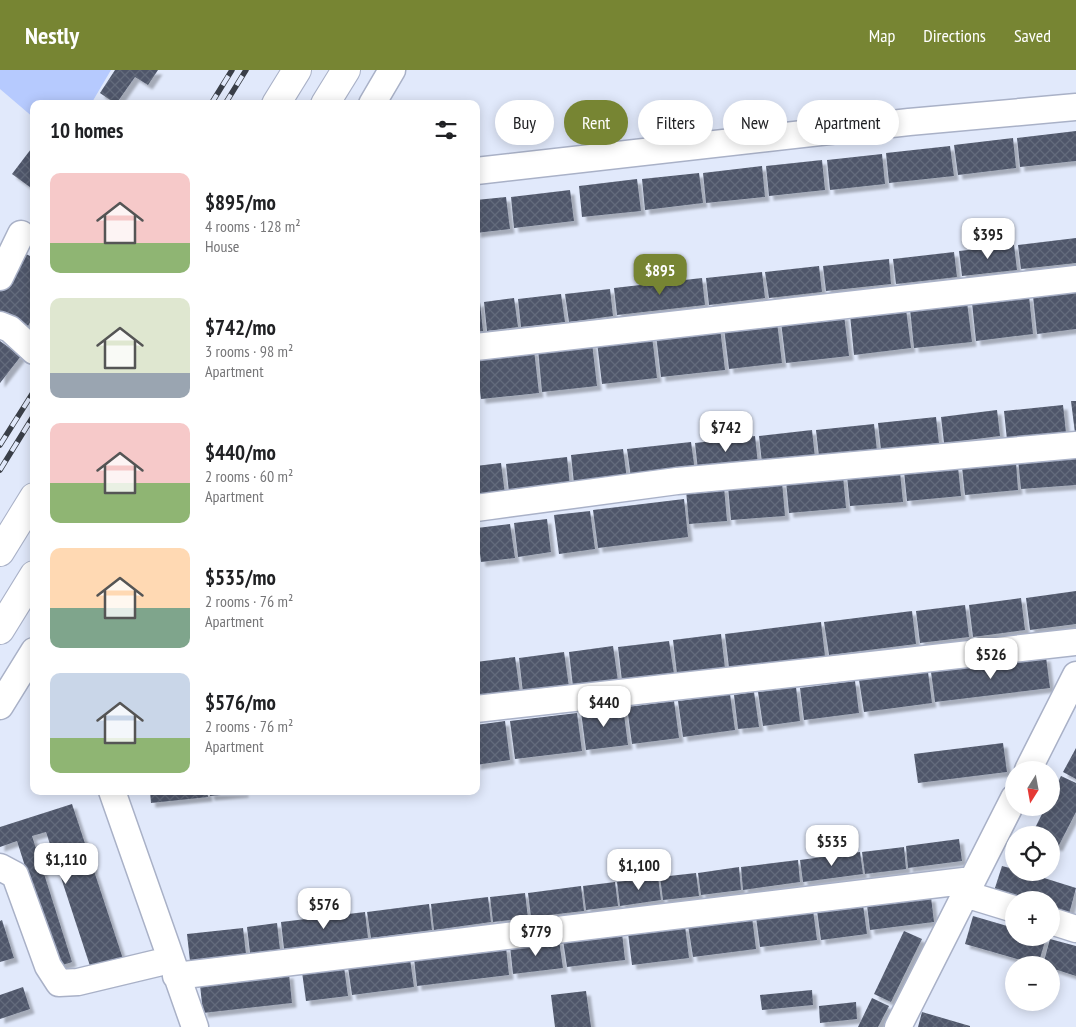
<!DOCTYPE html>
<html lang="en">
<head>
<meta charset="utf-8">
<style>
	body { margin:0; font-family:"PT Sans Narrow",sans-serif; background:#f6f6f6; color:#202124; height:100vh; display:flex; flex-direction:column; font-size:19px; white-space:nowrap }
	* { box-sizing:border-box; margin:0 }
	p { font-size:16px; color:#757577 }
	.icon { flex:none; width:28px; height:28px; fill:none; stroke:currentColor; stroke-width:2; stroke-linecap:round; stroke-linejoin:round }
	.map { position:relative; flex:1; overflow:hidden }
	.details { position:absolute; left:30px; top:30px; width:450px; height:695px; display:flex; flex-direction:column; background:#fff; border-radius:10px; box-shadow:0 2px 12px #0003 }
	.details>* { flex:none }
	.hud { position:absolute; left:495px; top:30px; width:475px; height:45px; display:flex; gap:10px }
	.needle { width:32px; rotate:191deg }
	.buttons { position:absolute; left:1005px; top:691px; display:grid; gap:10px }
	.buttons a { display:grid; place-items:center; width:55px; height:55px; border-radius:50%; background:#fff; box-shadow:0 2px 12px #0003; font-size:25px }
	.price { position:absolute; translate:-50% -42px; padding:0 11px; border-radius:10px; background:#fff; color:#222; font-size:16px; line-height:32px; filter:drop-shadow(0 1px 2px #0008) }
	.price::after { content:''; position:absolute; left:50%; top:30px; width:15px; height:11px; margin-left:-8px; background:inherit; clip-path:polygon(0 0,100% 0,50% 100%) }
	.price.on { background:#778533; color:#fff }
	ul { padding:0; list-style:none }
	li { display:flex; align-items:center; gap:15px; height:125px; padding:0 20px }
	li span { display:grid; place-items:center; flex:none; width:140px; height:100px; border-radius:10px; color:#555 }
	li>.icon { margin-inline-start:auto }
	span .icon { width:60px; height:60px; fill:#fffc; stroke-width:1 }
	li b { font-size:21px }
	h2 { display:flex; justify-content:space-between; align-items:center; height:60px; padding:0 20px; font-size:21px }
	.chip { padding:0 18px; border-radius:22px; background:#fff; box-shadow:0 2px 12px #0003; font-size:18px; line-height:45px }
	.chip.on { background:#778533; color:#fff }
	header { display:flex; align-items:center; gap:30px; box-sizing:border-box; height:70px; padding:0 25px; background:#778533; color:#fff }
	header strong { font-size:24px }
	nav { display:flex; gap:28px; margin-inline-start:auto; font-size:18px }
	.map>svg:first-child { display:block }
	.green { fill:#b6cafe }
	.building { fill:url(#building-cross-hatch); filter:url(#shadow) }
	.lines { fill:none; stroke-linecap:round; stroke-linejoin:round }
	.minor-casing { stroke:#a9b1c7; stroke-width:29 }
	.major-casing { stroke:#a9b1c7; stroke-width:30 }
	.minor { stroke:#fff; stroke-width:26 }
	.major { stroke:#fff; stroke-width:28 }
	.rail-casing { stroke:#3a3f48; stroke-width:5.5 }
	.rail { stroke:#e1e9fb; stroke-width:4; stroke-dasharray:11; stroke-linecap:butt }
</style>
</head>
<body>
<header>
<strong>Nestly</strong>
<nav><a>Map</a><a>Directions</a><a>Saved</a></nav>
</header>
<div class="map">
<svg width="1076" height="957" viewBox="0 0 1076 957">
	<defs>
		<pattern id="building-cross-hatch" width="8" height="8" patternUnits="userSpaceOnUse" patternTransform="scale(1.25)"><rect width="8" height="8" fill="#4f576a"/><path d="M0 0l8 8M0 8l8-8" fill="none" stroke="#646b7b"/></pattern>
		<filter id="shadow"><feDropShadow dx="4.5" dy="4.5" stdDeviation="1" flood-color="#0004"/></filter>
	</defs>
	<rect width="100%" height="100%" fill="#e1e9fb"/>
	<path class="green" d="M0 0H111L91 34H34V48L0 19Z"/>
	<path class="building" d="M115 0H158L148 15 135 7 116 34 100 23Z
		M1076 61V91L1020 97 1017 68Z
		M1013 68 1016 98 958 105 954 75Z
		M34 75V120L12 104Z
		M950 76 954 106 889 113 886 83Z
		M882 84 885 114 830 120 827 90Z
		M822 90 825 120 769 126 766 96Z
		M762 96 765 127 706 133 703 103Z
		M699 103 703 133 645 140 642 109Z
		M637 109 641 141 582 147 579 116Z
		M570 120 574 151 514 158 511 127Z
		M506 127 510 159 476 163V130Z
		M1076 168V193L1021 199 1018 175Z
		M1014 175 1017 200 962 206 959 181Z
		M22 182 34 188V245L28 256 0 241V221Z
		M954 182 957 207 896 214 893 189Z
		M889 189 891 214 826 221 823 196Z
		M819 196 822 222 769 228 765 202Z
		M762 202 765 228 709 235 706 208Z
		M702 208 705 235 617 245 614 218Z
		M610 219 613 246 569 252 565 224Z
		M1076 221V259L1037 264 1033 226Z
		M561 224 565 252 521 257 518 229Z
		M1029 226 1033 264 976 271 972 233Z
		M514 228 518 257 487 261 484 232Z
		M480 232 483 261 476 262V233Z
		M967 232 972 272 914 278 910 239Z
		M906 239 911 278 854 285 850 245Z
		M844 245 849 286 786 293 781 252Z
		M777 252 782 293 729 299 724 258Z
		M720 258 725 300 661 307 656 265Z
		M652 266 657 308 602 314 597 272Z
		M0 271 21 286 0 313Z
		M592 273 597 316 542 322 538 279Z
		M534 280 539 323 481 329 476 286Z
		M1071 331H1076V363H1075Z
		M1063 335 1066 363 1007 370 1004 341Z
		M997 340 1000 366 944 373 941 347Z
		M936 347 939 373 881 380 878 353Z
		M874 354 877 381 819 387 816 360Z
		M812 360 815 388 762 393 759 366Z
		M755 366 758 394 698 401 695 373Z
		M691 372 695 401 631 408 627 379Z
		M623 379 627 409 574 414 571 385Z
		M1076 385V415L1021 419 1018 389Z
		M567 387 570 416 509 423 506 394Z
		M1016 392 1018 420 965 425 962 397Z
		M501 393 505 424 476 428V396Z
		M958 397 961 426 907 431 904 401Z
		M900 402 903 432 850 436 847 406Z
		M843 406 846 438 789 443 786 411Z
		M782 412 785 446 731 450 728 417Z
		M724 417 727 451 689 454 686 420Z
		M684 429 688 467 598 478 593 440Z
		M590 441 595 479 559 484 554 445Z
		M547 449 551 482 518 487 514 453Z
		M510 454 515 488 481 492 477 458Z
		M1076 521V554L1030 560 1026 528Z
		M1021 528 1025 560 973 567 969 535Z
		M965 535 969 567 920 573 916 541Z
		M912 541 916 574 829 585 824 552Z
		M821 552 825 586 729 598 725 564Z
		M721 564 725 598 677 604 673 570Z
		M669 571 674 604 622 611 618 577Z
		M613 576 618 611 573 617 569 582Z
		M564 582 569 617 523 623 519 588Z
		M515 587 520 623 476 629V592Z
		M1046 587 1050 618 935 632 931 602Z
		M928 602 932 633 864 642 859 610Z
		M855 611 859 643 804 650 800 618Z
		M796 617 800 651 763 656 758 622Z
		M754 622 759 657 738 659 734 625Z
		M730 624 735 660 683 667 678 631Z
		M674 631 679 668 632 674 627 637Z
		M623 637 628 675 586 680 581 642Z
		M577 643 582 681 515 689 510 651Z
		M505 651 510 690 476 695V655Z
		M1003 673 1007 702 918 713 914 684Z
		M1076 678V709L1063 702Z
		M1061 706 1076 713V742L1058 777 1051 774V765L1032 764 1045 738H1051V726Z
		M150 721H207L208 727 151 733Z
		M209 721H244V723L210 726Z
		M72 734 123 889 91 899 46 762 32 766 72 892 57 897 17 771 0 777V757Z
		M959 769 962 791 908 798 906 776Z
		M904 777 906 799 865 804 862 782Z
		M860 782 863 804 803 812 800 790Z
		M798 790 800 812 743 820 741 797Z
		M1002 796 1014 799V802H1025L1076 818 1069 844 1051 838V830H1025L994 821Z
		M739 797 741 820 701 825 698 803Z
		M696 803 699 826 663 830 660 807Z
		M658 807 661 830 620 836 617 812Z
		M615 812 618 836 586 840 583 816Z
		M581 816 584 841 531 847 528 823Z
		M525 823 528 848 493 852 490 827Z
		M488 827 491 852 434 860 431 834Z
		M931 827 934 852 870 860 867 835Z
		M429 834 432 860 371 868 367 842Z
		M863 835 867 864 821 870 817 841Z
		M813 840 817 870 760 877 756 847Z
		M365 842 368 868 284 879 281 852Z
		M973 846 1014 858V868H1046L1038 895 965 874Z
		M752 847 756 879 693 887 688 855Z
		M2 850 14 888 0 892V851Z
		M277 853 280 880 250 883 247 857Z
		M685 856 689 888 632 895 628 863Z
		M243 858 246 884 190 891 187 864Z
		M904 861 922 869 891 932 874 924Z
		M622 863 625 890 567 897 563 870Z
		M1050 869 1076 876V906L1051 898V895H1043Z
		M559 870 563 898 513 904 510 876Z
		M506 877 509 905 417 916 414 888Z
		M410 889 414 917 352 925 348 897Z
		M344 897 348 926 306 931 302 902Z
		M289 904 292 933 203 943 200 915Z
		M23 917 30 939 0 949V925Z
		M812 920 813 935 762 940 760 925Z
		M586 921 591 957H555L551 925Z
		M872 928 889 936 878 957H858Z
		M856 932 857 949 820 953 819 936Z
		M922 942 970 956V957H918Z"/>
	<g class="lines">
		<g class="minor-casing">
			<path id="minor" d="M372 34 392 0
				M476 101 909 52 1076 37
				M0 207 21 164
				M0 255 10 259 34 281
				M476 277 1076 209
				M476 438 677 411 1076 375
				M0 636 34 581
				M476 639 1076 572
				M1028 700 1076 605
				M112 721 195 957
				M0 797 15 805 48 896 59 913 78 912 170 890
				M965 824 1014 839
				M1051 851 1076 859
				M176 906 972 810
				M898 957 1014 728"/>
		</g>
		<g class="major-casing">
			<path id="major" d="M276 34 297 0
				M325 34 346 0
				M0 482 34 427
				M0 560 34 505"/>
		</g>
		<use href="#minor" class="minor"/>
		<use href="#major" class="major"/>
		<g class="rail-casing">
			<path id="rail" d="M211 34 232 0
				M225 34 246 0
				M0 375 34 321
				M0 400 34 345"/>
		</g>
		<use href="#rail" class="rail"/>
	</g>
</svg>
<div class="buttons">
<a><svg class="needle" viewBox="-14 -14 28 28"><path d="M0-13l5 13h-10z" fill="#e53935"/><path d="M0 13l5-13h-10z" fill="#757577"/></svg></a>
<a><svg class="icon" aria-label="locate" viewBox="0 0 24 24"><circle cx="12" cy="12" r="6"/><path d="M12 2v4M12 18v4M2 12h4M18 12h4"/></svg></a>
<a>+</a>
<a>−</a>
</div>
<b class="price" style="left:988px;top:190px">$395</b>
<b class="price on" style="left:660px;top:226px">$895</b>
<b class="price" style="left:726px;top:383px">$742</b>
<b class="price" style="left:991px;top:610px">$526</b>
<b class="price" style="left:604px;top:658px">$440</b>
<b class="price" style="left:832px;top:797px">$535</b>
<b class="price" style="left:66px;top:815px">$1,110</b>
<b class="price" style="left:639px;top:821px">$1,100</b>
<b class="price" style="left:324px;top:860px">$576</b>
<b class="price" style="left:536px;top:887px">$779</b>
<div class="hud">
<a class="chip">Buy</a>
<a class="chip on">Rent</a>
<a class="chip">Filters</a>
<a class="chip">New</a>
<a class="chip">Apartment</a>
</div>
<section class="details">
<h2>10 homes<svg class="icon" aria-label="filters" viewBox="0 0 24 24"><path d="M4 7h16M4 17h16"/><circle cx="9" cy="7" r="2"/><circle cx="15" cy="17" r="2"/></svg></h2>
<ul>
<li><span style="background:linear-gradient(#f6c9c9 70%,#8fb573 0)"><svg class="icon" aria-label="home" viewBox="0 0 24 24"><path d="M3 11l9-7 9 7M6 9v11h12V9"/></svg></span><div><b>$895/mo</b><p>4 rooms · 128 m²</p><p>House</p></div></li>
<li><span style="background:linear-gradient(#dfe7d0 75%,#9aa5b1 0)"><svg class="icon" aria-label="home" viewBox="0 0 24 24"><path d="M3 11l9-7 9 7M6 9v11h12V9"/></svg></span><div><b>$742/mo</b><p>3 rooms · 98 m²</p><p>Apartment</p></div></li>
<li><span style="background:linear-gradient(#f6c9c9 60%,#8fb573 0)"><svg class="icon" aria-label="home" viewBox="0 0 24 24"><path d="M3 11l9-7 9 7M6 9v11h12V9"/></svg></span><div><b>$440/mo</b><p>2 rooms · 60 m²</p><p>Apartment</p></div></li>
<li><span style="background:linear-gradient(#ffd9b3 60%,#7fa58c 0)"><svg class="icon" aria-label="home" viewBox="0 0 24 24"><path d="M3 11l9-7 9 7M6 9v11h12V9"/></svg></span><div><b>$535/mo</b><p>2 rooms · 76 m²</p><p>Apartment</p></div></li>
<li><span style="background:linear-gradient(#c9d6e8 65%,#8fb573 0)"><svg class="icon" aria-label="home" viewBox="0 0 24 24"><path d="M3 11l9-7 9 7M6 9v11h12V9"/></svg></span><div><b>$576/mo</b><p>2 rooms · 76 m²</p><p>Apartment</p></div></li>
</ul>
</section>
</div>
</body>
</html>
